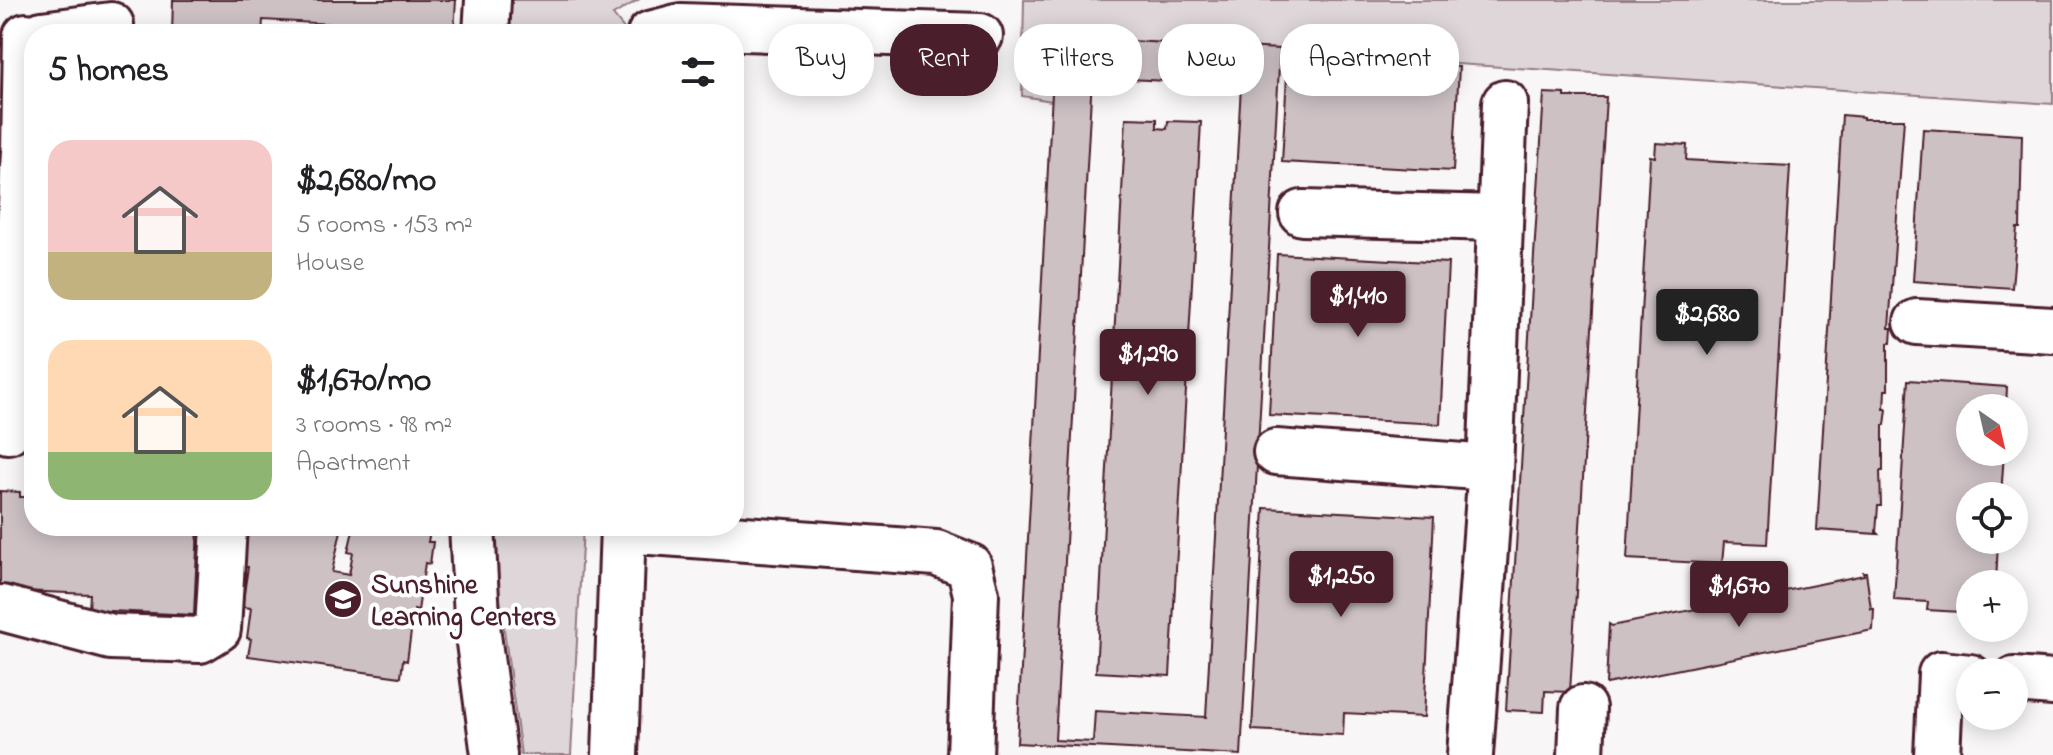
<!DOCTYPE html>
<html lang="en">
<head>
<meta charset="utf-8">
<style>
	body { margin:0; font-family:"Indie Flower",sans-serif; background:#f2f2f2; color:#202124; height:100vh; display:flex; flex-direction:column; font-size:30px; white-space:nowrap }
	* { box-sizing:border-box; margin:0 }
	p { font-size:26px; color:#757577 }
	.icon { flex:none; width:44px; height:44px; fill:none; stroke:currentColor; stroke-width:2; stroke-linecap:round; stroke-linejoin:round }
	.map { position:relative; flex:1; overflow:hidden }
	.details { position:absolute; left:24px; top:24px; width:720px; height:512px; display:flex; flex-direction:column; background:#fff; border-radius:32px; box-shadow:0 4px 20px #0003 }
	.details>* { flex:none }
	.hud { position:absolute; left:768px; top:24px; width:760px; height:72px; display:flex; gap:16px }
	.needle { width:52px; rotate:146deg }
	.fabs { position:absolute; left:1956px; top:394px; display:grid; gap:16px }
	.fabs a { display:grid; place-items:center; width:72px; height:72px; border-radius:50%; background:#fff; box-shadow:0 4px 20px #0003; font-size:40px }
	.price { position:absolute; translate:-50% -68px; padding:0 18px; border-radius:8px; background:#4a1f2b; color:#fff; font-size:26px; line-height:52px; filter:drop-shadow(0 2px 4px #0008) }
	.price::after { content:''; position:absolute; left:50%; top:48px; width:24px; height:18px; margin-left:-12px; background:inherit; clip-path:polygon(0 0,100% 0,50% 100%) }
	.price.active { background:#222; color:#fff }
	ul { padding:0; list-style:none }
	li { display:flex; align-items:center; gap:24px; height:200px; padding:0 24px }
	li span { display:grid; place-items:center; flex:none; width:224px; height:160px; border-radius:24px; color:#555 }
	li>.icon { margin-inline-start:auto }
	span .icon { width:96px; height:96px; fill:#fffc; stroke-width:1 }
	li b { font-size:34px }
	h2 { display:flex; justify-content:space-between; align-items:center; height:96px; padding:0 24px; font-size:34px }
	.tag { padding:0 28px; border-radius:32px; background:#fff; box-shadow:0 4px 20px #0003; font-size:28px; line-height:72px }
	.tag.active { background:#4a1f2b; color:#fff }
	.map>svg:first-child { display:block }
	.green { fill:#ded6d9; stroke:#947a82; stroke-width:2 }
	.building { fill:#cdc1c4; stroke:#4a1f2b; stroke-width:2; fill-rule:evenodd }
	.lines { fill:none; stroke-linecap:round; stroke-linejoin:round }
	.minor-casing { stroke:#4a1f2b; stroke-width:50 }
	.minor { stroke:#fff; stroke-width:44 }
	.labels { text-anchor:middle; stroke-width:8; stroke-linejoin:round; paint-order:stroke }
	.poi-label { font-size:28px; font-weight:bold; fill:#4a1f2b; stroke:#fff; text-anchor:start }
</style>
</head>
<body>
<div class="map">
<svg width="2053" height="755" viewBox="0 0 2053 755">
	<rect width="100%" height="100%" fill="#f8f6f7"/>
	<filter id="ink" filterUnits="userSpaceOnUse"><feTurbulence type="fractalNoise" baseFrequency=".0125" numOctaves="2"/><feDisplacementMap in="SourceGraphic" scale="16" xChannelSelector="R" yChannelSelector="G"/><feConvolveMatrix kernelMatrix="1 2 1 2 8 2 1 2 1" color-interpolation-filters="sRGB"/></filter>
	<g filter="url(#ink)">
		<path class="green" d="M508 0H638L613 15 625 30 622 34H505Z
			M1024 0H2053V104L1056 37 1052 101 1022 96Z
			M490 526H583L571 755H521Z"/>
		<path class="building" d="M173 0H456L454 31 263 20 262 34H172Z
			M1055 37 1280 49 1241 755 1017 743ZM1092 77 1241 85 1206 717 1095 711 1093 742 1055 740Z
			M1288 58 1459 67 1453 171 1282 162Z
			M1544 93 1565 94V97H1606L1570 692 1545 691 1544 712 1506 710Z
			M1842 115 1863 117V119H1904L1889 328H1892L1891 343H1888V390H1885L1884 409H1887L1885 425H1883V471H1880L1881 506H1878L1876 532 1878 534 1817 530Z
			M1126 118 1157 119V128L1167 129 1168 121 1201 122 1170 676 1096 672Z
			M1923 129 2022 135 2020 228H2017L2012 288 1913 281Z
			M1656 143 1687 145 1686 160 1790 166 1767 544 1724 542 1722 564 1627 559 1650 156 1655 157Z
			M1277 254 1448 263 1440 424 1269 415Z
			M1908 380 2007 387 2006 408H1970V452H2004L2001 496H1970V540H1998L1996 584H1970V604L1960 603V612L1927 610 1928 602 1894 600Z
			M28 487H34V526H198L194 615 89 610 90 594 0 590V491L20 492V497H27Z
			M1264 508 1434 517 1424 717 1344 713 1343 735 1252 730Z
			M246 526H342L332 572 349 575 353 553 348 552 354 526H431L428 542H433L430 564 425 563 418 611 414 610 407 661 403 660 401 677 248 656 251 639 247 638 251 608 242 607 248 567H240Z
			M1863 572H1866L1871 609H1874L1873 630 1606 684 1609 624 1612 626 1864 575Z"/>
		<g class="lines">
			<g class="minor-casing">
				<path id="minor" d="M42 34 111 25
					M486 34 488 0
					M650 34 681 26 980 36
					M1302 213 1500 218
					M1917 322 2053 330
					M8 431 24 152 26 36
					M1276 452 1490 468
					M472 526 478 635 494 755
					M624 530 936 553 969 566 976 594 970 755
					M2 608 111 637 200 640 218 629 224 526
					M2014 680 2053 683
					M615 755 623 526
					M1470 755 1489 495 1505 103
					M1581 755 1583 708
					M1937 755 1941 674 1970 677"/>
			</g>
			<use href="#minor" class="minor"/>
		</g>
	</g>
	<defs>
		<g id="school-disc" transform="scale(2)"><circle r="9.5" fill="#4a1f2b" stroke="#fff"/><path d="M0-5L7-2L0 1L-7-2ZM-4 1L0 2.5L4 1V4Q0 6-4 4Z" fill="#fff"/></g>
	</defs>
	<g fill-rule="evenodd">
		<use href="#school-disc" x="343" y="599"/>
	</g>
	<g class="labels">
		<g class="poi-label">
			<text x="371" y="593">Sunshine<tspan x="371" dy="32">Learning Centers</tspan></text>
		</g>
	</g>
</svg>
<div class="fabs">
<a><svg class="needle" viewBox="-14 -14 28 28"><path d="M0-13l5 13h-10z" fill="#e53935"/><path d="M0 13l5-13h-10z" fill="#757577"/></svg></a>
<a><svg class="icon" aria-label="locate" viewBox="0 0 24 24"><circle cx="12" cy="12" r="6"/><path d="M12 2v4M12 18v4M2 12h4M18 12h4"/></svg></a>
<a>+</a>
<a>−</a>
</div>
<b class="price" style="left:1358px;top:339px">$1,410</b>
<b class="price active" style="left:1707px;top:357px">$2,680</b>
<b class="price" style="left:1148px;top:397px">$1,290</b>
<b class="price" style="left:1341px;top:619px">$1,250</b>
<b class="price" style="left:1739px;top:629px">$1,670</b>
<div class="hud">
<a class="tag">Buy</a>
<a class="tag active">Rent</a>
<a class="tag">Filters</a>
<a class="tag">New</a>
<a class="tag">Apartment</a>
</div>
<section class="details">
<h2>5 homes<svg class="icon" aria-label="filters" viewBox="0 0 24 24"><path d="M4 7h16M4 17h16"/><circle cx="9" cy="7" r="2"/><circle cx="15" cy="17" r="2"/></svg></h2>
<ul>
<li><span style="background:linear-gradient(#f6c9c9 70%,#c2b280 0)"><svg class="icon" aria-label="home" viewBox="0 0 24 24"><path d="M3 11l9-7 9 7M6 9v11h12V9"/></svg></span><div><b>$2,680/mo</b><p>5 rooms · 153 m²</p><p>House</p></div></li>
<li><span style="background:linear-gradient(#ffd9b3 70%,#8fb573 0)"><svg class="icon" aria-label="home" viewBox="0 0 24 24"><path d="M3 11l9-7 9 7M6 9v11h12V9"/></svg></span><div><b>$1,670/mo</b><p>3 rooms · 98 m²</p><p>Apartment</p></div></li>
</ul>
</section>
</div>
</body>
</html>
